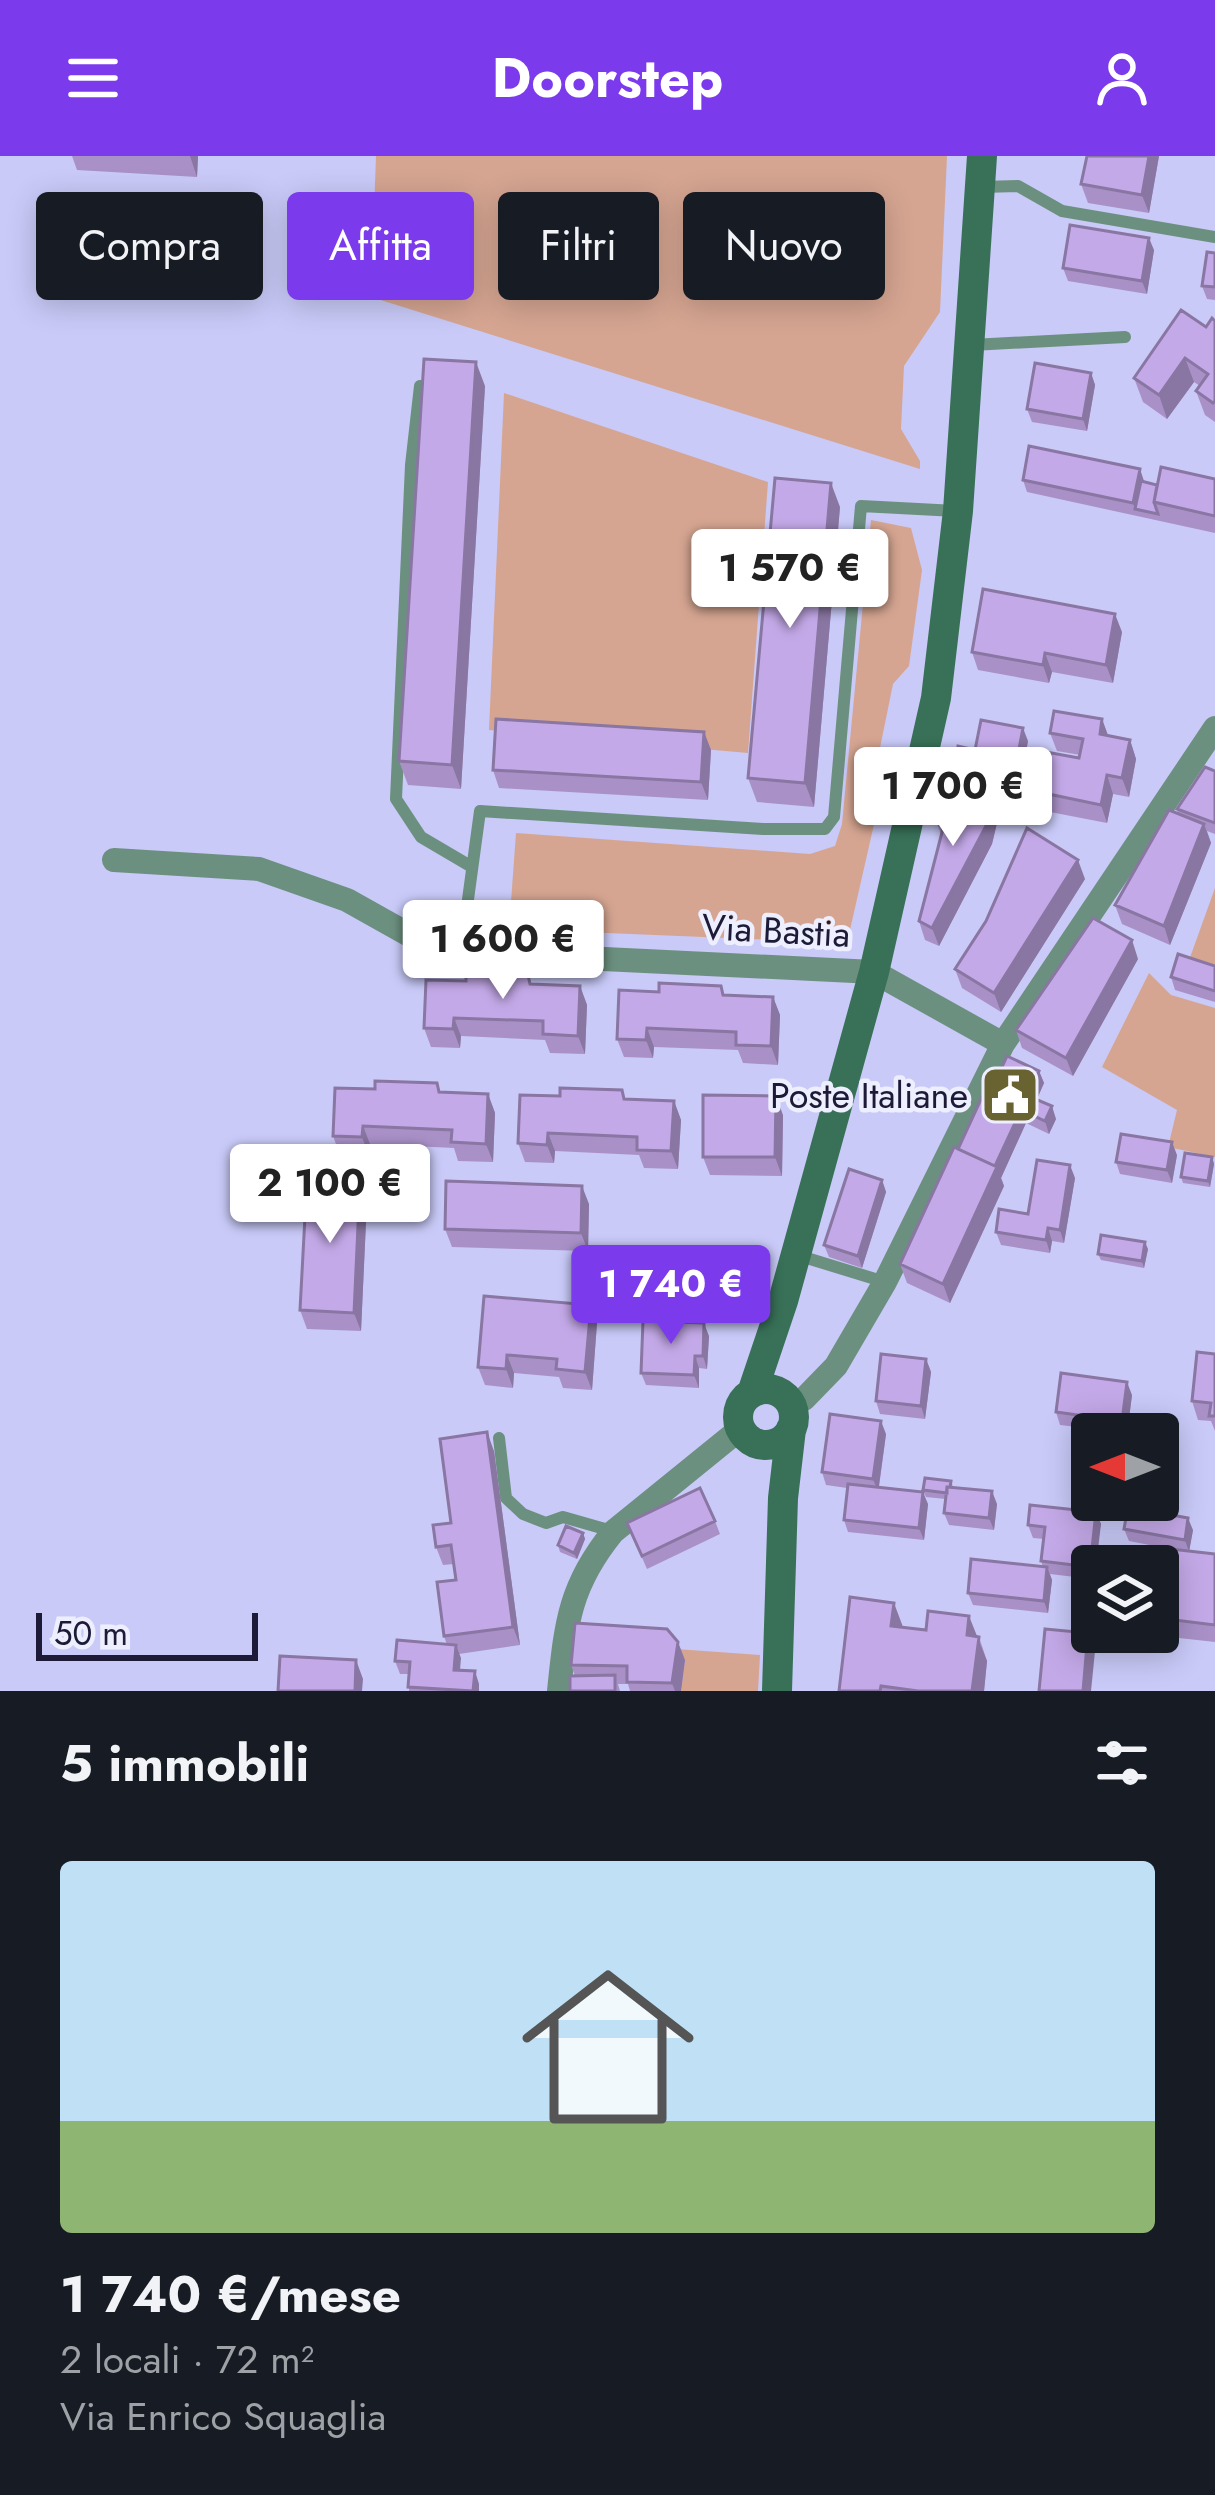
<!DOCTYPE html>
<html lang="it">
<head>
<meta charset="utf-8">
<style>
	body { margin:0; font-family:Jost,sans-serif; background:#242831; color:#f1f3f6; height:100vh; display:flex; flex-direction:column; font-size:45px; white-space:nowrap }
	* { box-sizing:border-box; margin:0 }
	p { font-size:39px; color:#9ea1a6 }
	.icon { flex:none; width:66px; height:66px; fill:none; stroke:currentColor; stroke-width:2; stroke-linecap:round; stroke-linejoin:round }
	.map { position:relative; height:1535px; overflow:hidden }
	.details { display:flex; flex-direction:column; background:#171b24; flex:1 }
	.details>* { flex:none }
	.banner { position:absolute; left:36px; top:36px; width:1143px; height:108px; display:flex; gap:24px }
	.needle { width:78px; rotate:270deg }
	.tools { position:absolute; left:1071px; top:1257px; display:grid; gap:24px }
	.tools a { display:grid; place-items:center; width:108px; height:108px; border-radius:12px; background:#171b24; box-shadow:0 6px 30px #0003; font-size:60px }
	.scale { position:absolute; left:36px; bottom:30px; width:222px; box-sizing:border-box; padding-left:12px; border:6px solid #1c1a37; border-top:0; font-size:33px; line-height:42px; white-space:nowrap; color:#1c1a37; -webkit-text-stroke:9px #edeefe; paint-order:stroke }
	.price { position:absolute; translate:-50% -102px; padding:0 27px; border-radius:12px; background:#fff; color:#222; font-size:39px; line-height:78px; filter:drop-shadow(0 3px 6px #0008) }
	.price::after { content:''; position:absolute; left:50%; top:72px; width:36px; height:27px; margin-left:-18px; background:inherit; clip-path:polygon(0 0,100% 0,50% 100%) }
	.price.active { background:#7c3aed; color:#fff }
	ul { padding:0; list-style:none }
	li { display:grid; align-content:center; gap:24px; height:636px; padding:0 60px }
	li+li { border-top:3px solid #363941 }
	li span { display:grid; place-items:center; height:372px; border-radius:12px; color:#555 }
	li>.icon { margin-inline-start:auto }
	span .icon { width:216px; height:216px; fill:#fffc; stroke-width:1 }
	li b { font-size:51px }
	h2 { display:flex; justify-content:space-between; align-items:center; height:144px; padding:0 60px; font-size:51px }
	.tag { padding:0 42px; border-radius:12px; background:#171b24; box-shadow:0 6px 30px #0003; font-size:42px; line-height:108px }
	.tag.active { background:#7c3aed; color:#fff }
	header { display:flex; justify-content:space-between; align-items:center; height:156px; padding:0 60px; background:#7c3aed; color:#fff; font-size:54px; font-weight:700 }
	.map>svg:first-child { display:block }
	.green { fill:#d5a591 }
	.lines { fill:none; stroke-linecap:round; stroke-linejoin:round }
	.lane { stroke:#6c907f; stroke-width:12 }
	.street { stroke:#6c907f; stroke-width:24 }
	.secondary { stroke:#387158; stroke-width:30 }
	.wall { fill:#a991c8 }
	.shaded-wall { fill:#8976a2 }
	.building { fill:#c4a9e8; stroke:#8976a2; stroke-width:3 }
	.labels { text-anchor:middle; stroke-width:9; stroke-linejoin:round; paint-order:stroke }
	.street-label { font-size:36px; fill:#1c1a37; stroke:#edeefe }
	.poi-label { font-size:36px; fill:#1c1a37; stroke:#edeefe; text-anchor:end }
</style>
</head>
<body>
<header><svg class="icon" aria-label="menu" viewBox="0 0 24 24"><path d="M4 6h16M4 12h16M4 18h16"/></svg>Doorstep<svg class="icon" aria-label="person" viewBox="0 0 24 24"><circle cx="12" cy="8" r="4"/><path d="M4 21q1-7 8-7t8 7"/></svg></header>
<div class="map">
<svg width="1215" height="1535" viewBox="0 0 1215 1535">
	<rect width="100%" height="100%" fill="#c9caf8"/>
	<path class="green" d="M376 0H947L940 156 904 210 901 273 920 305V313L371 141Z
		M504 237 768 326 748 597 489 574Z
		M871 364 911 372 922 414 909 510 893 528 870 641 875 664 847 787 509 773 516 677 810 698 835 690 842 668Z
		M1215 732V815L1188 807Z
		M1149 817 1171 839 1215 852V1001L1168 991 1177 954 1102 911Z
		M676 1493 760 1499 758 1535H681L685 1504Z"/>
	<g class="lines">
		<path class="lane" d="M982 31 1018 30 1062 55 1215 81
			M972 189 1125 181
			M420 230 411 309 396 643 421 681 472 711
			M461 795 480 655 763 673H825L834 661 861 350 956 355
			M797 1099 885 1126
			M499 1282 506 1342 523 1358 546 1367 563 1361 612 1375"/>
		<path class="street" d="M114 704 259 713 347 744 438 795 874 816 1003 888
			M790 1248 804 1243 836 1210 885 1126 1003 888 1215 572
			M559 1535C566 1468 569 1430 613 1376L740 1273"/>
		<path class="secondary" d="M738 1261a28 28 0 1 1 56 0a28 28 0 1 1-56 0Z
			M752 1237 783 1145 874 816 936 542 958 355 982 0
			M777 1535 783 1342 791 1273"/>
	</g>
	<path class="wall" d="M72 0H198L197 21 77 14Z
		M1087 0H1159L1149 57 1088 47 1081 28Z
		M1154 94 1147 138 1068 125 1063 112Z
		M1215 97V144L1207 143 1202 130Z
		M1215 165V266L1205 259 1196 235 1200 230 1194 226 1167 263 1143 246 1134 222Z
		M1091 217 1095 229 1087 275 1032 266 1027 253Z
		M485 230 461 633 408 629 399 605Z
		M1215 323V377L1027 336 1023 324 1144 326 1157 329Z
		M840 351 814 651 757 646 748 622Z
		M1122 476 1113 527 1052 516 1049 527 978 514 972 496Z
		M1102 563 1108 580 1130 584 1136 603 1129 641 1113 638 1107 667 1045 655 1039 636 1079 602 1080 599 1057 595 1050 577Z
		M704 576 711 594 708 644 499 632 493 614Z
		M1028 585 1015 652 955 641 951 628 975 594Z
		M1215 615V678L1207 675 1211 687 1170 789 1122 768 1115 749 1178 658 1177 653Z
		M933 659 997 667 992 688 939 790 925 784 919 765 941 677Z
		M1085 723 1001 856 962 832 955 813 986 765Z
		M1138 803 1073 920 1022 892 1016 874Z
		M1215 810V846L1175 834 1171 821Z
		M531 828 580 830 587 849 585 898 550 897 545 884 461 880 460 892 431 891 424 872Z
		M724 839 773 841 780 859 778 909 743 907 738 894 654 891 653 902 624 901 617 883Z
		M1039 915 1044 927 1037 943 1056 963 1049 978 1026 967 1001 1022 1004 1030 950 1147 907 1127 900 1108 958 993 987 943Z
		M440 936 488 938 495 957 493 1006 458 1005 454 992 370 988 369 1000 340 999 333 980Z
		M625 943 674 945 681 964 678 1013 644 1012 639 999 555 995 554 1007 525 1006 518 987Z
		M783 959 782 1020 710 1019 703 1001Z
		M1177 999 1172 1027 1120 1018 1116 1006Z
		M1212 1001 1214 1008 1210 1031 1183 1027 1181 1021Z
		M1075 1022 1064 1087 1052 1085 1050 1097 1001 1089 996 1076 1028 1058Z
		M882 1024 886 1036 862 1112 829 1101 824 1089Z
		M367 1044 361 1175 307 1173 300 1154Z
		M589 1048 588 1095 452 1091 445 1073Z
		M1148 1093 1144 1112 1101 1104 1098 1098Z
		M591 1149 597 1167 592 1234 563 1232 559 1221 514 1217 513 1232 485 1229 478 1211Z
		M709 1180 707 1213 699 1212V1232L646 1229 641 1217Z
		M1215 1198V1275L1211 1265 1198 1264 1192 1245Z
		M926 1203 931 1216 925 1263 880 1258 876 1245Z
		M1132 1239 1127 1278H1092V1281L1089 1280 1086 1272 1060 1269 1056 1256Z
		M886 1278 879 1331 928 1348 924 1384 848 1376 844 1364 847 1332 826 1329 822 1316Z
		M494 1295 520 1489 459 1498 460 1514 479 1528V1535H409V1518H400L395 1505 447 1489 444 1480 456 1424 454 1408 443 1409 436 1391Z
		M951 1325 953 1331 997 1348 994 1374 949 1369 944 1357 946 1343 926 1341 923 1334Z
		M1096 1356 1101 1368 1092 1410V1423L1050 1418 1052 1424 1048 1457 973 1449 968 1437 1043 1411 1041 1405 1044 1383 1033 1382 1028 1369Z
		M715 1365 720 1378 647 1413 627 1367Z
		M1124 1373 1193 1374 1189 1395 1215 1398V1486L1161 1480 1158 1472V1426L1165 1392 1129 1385Z
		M583 1377 585 1383 577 1403 560 1396 558 1389Z
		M903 1472 979 1481 987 1505 984 1535H839Z
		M685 1504 681 1535H630L628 1528H618L620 1535H570L575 1520 571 1509Z"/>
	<path class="shaded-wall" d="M190 0H198L197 21Z
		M1149 0H1159L1149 57 1142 39Z
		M1149 82 1154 94 1147 138 1142 125Z
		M1185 202 1194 226 1167 263 1159 239Z
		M476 206 485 230 461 633 452 609Z
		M1091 217 1095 229 1087 275 1083 263Z
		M1140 313 1144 325 1135 353 1133 347Z
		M831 327 840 351 814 651 805 627Z
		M1115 458 1122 476 1113 527 1106 509Z
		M1045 497 1052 516 1049 527 1043 509Z
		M1102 563 1109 582 1100 578Z
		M1023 572 1028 585 1015 652 1010 640Z
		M704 576 711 594 708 644 701 626Z
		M1130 584 1136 603 1129 641 1122 622Z
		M1107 619 1113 638 1107 667 1101 649Z
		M990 648 997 667 992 688 939 790 932 772Z
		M1204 668 1211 687 1170 789 1164 770Z
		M1078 704 1085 723 1001 856 994 837Z
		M1132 784 1138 803 1073 920 1066 902Z
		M580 830 587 849 585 898 578 880Z
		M773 841 780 859 778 909 771 890Z
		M454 862 461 880 460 892 453 873Z
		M647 872 654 891 653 902 646 884Z
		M1039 915 1044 927 1033 952 1028 940Z
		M488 938 495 957 493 1006 486 988Z
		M776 940 783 959 782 1020 775 1001Z
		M674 945 681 964 678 1013 671 995Z
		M1052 950 1056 963 1049 978 1045 965Z
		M1021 954 1026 967 1001 1022 1004 1030 950 1147 943 1128Z
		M363 970 370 988 369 1000 362 981Z
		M548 977 555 995 554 1007 547 989Z
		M1172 986 1177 999 1172 1027 1167 1014Z
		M1212 1001 1214 1008 1210 1031 1208 1025Z
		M1070 1009 1075 1022 1064 1087 1060 1074Z
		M882 1024 886 1036 862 1112 858 1100Z
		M360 1026 367 1044 361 1175 354 1157Z
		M582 1030 589 1048 588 1095 581 1077Z
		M1048 1072 1052 1085 1050 1097 1046 1084Z
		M1145 1086 1148 1093 1144 1112 1142 1105Z
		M591 1149 597 1167 592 1234 585 1216Z
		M704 1167 709 1180 707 1213 703 1200Z
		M507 1199 514 1217 513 1232 506 1213Z
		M695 1200 699 1212V1232L694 1219Z
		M926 1203 931 1216 925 1263 921 1250Z
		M1127 1226 1132 1239 1127 1278H1123L1121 1273Z
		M881 1265 886 1278 878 1336 873 1323Z
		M487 1276 494 1295 520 1489 513 1471Z
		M992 1335 997 1348 994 1374 989 1362Z
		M923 1336 928 1348 924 1384 919 1372Z
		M1096 1356 1101 1368 1096 1410H1092V1416L1090 1411Z
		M1188 1362 1193 1374 1189 1396 1185 1384Z
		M583 1377 585 1383 577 1403 574 1397Z
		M1047 1411 1052 1424 1048 1457 1044 1445Z
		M894 1447 903 1471 900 1494 891 1470Z
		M969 1460 987 1505 984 1535H972L967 1479Z
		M1088 1477 1095 1495 1091 1535H1083Z
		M678 1486 685 1504 681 1535H675L672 1527Z
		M456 1489 461 1502 459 1526 454 1514Z
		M356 1504 363 1523 362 1535H355Z
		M475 1515 479 1528V1535H473Z"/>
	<path class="building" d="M1087 0H1149L1142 39 1081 28Z
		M1070 69 1149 82 1142 125 1063 112Z
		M1207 96 1215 97V131L1202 130Z
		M1181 154 1206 171 1212 162 1215 165V245L1213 247 1196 235 1208 218 1185 202 1159 239 1134 222Z
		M424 203 476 206 452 609 399 605Z
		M1035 207 1091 217 1083 263 1027 253Z
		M1029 290 1140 313 1133 347 1023 324Z
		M1161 311 1215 323V360L1154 346Z
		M775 322 831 327 805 627 748 622Z
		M1141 325 1157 329 1154 346 1158 358 1135 353Z
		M983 433 1115 458 1106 509 1045 497 1043 509 972 496Z
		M1054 555 1102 563 1100 578 1130 584 1122 622 1107 619 1101 649 1039 636 1046 596 1079 602 1083 583 1050 577Z
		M496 563 704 576 701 626 493 614Z
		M981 564 1023 572 1010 640 951 628 958 590 975 594Z
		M1205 611 1215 615V667L1177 653Z
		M938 637 990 648 986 670 932 772 919 765 946 661 933 659Z
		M1169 654 1204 668 1164 770 1115 749Z
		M1027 672 1078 704 994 837 955 813 986 765Z
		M1093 762 1132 784 1066 902 1016 874Z
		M1178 798 1215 810V835L1171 821Z
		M466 817 528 819 530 828 580 830 578 880 543 878V865L454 862 453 873 424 872 426 824 466 825Z
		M659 827 721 830 723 839 773 841 771 890 736 889V876L647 872 646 884 617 883 619 834 659 836Z
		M1007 900 1039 915 1028 940 1052 950 1045 965 1021 954 995 1010 958 993 982 941 987 943Z
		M375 925 437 927 439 936 488 938 486 988 451 986 452 974 363 970 362 981 333 980 335 932 375 933Z
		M560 932 622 934 624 943 674 945 671 995 637 994V981L548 977 547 989 518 987 520 939 560 940Z
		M703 939 776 940 775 1001H703Z
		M1121 978 1172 986 1167 1014 1116 1006Z
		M954 991 997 1011 943 1128 900 1108Z
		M1185 997 1212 1001 1208 1025 1181 1021Z
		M1037 1004 1070 1009 1060 1074 1048 1072 1046 1084 996 1076 999 1053 1028 1058Z
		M849 1013 882 1024 858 1100 824 1089Z
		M307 1023 360 1026 354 1157 300 1154Z
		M446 1025 582 1030 581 1077 445 1073Z
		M1101 1079 1145 1086 1142 1105 1098 1098Z
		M484 1140 591 1149 585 1216 556 1213 557 1203 507 1199 506 1213 478 1211Z
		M643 1165 704 1167 703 1200H695L694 1219 641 1217Z
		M1197 1196 1215 1198V1260H1209L1211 1247 1192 1245Z
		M881 1198 926 1203 921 1250 876 1245Z
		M1061 1217 1127 1226 1121 1273 1084 1268 1085 1260 1056 1256Z
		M830 1258 881 1265 873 1323 822 1316Z
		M487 1276 513 1471 444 1480 437 1426 456 1424 451 1389 436 1391 433 1369 451 1367 440 1283Z
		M925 1322 951 1325 950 1331H947V1337L923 1334Z
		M848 1328 923 1336 919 1372 844 1364Z
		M947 1331 992 1335 989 1362 944 1357Z
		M700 1332 715 1365 642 1400 627 1367Z
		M1030 1349 1096 1356 1090 1411 1041 1405 1045 1371 1028 1369Z
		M1128 1351 1188 1362 1185 1384 1124 1373Z
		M566 1370 583 1377 574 1397 558 1389Z
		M1162 1392 1215 1398V1469L1158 1462V1426Z
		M971 1403 1047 1411 1044 1445 968 1437Z
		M850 1441 894 1447 891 1470 926 1474 928 1455 969 1460 967 1479 979 1481 972 1535H918L881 1530 880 1535H839Z
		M575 1467 667 1473 678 1486 672 1527 627 1526V1510L571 1509Z
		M1045 1473 1088 1477 1083 1535H1039Z
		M397 1484 456 1489 454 1514 475 1515 473 1535 408 1531 410 1506 395 1505Z
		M280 1500 356 1504 355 1535H278Z
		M615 1519V1535H570V1520Z"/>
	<defs>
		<g id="civic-square" transform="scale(3)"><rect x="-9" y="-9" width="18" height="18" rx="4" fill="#686330" stroke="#edeefe"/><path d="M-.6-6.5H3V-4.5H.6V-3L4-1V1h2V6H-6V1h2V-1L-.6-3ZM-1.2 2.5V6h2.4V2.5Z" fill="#fff"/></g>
	</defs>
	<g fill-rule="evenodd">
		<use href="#civic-square" x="1010" y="939"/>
	</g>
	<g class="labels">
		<g class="street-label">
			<text transform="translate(776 774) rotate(3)" y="13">Via Bastia</text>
		</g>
		<g class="poi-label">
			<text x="968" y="952">Poste Italiane</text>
		</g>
	</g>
</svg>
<div class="tools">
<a><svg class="needle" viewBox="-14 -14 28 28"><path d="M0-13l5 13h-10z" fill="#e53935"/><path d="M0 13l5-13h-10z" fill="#9ea1a6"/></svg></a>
<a><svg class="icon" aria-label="layers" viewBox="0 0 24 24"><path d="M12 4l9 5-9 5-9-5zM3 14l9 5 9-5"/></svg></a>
</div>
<div class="scale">50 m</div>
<b class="price" style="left:790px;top:475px">1 570 €</b>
<b class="price" style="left:953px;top:693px">1 700 €</b>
<b class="price" style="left:503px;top:846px">1 600 €</b>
<b class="price" style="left:330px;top:1090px">2 100 €</b>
<b class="price active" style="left:671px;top:1191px">1 740 €</b>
<div class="banner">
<a class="tag">Compra</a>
<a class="tag active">Affitta</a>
<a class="tag">Filtri</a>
<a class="tag">Nuovo</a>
</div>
</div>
<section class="details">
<h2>5 immobili<svg class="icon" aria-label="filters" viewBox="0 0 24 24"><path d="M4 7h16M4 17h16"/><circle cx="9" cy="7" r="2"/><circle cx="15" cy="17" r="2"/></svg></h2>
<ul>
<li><span style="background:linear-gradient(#bfe0f5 70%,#8fb573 0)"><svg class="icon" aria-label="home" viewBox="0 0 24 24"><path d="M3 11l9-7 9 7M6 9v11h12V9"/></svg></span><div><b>1 740 €/mese</b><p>2 locali · 72 m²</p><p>Via Enrico Squaglia</p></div></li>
</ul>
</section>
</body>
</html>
